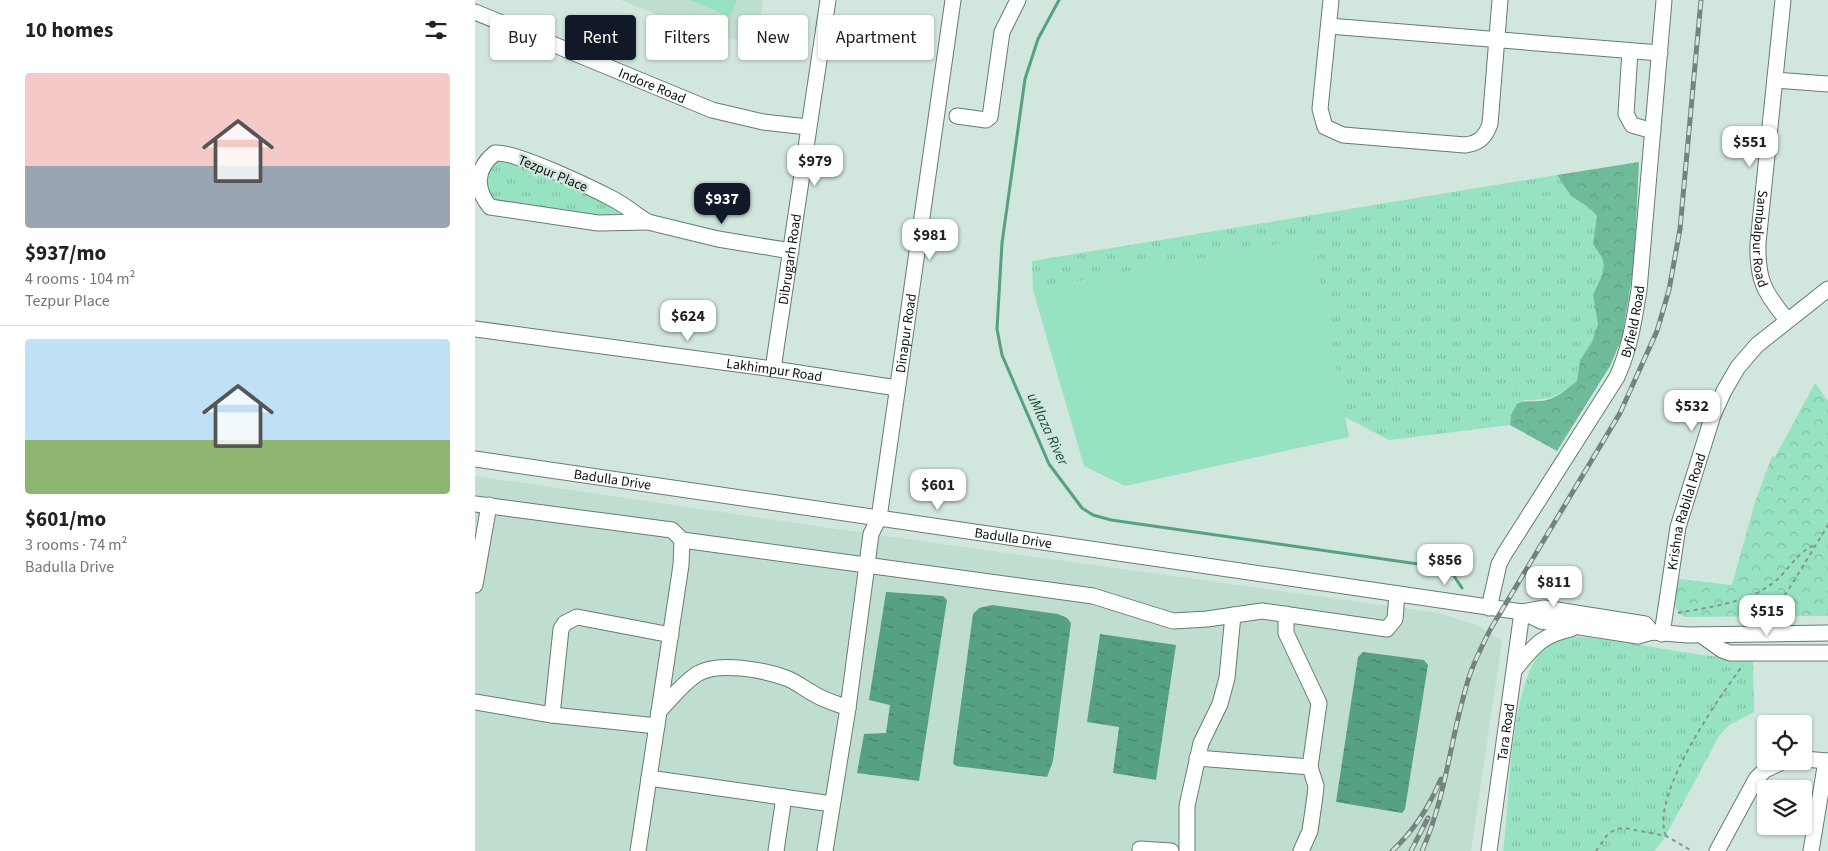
<!DOCTYPE html>
<html lang="en">
<head>
<meta charset="utf-8">
<style>
	body { margin:0; font-family:"Source Sans 3",sans-serif; background:#f6f6f6; color:#202124; height:100vh; display:flex; flex-direction:column; font-size:19px; white-space:nowrap }
	* { box-sizing:border-box; margin:0 }
	p { font-size:16px; color:#757577 }
	.icon { flex:none; width:28px; height:28px; fill:none; stroke:currentColor; stroke-width:2; stroke-linecap:round; stroke-linejoin:round }
	.map { position:relative; flex:1; overflow:hidden }
	.details { display:flex; flex-direction:column; background:#fff; width:475px }
	.details>* { flex:none }
	.top-card { position:absolute; left:15px; top:15px; width:475px; height:45px; display:flex; gap:10px }
	.tools { position:absolute; left:1282px; top:715px; display:grid; gap:10px }
	.tools a { display:grid; place-items:center; width:55px; height:55px; border-radius:5px; background:#fff; box-shadow:0 1px 4px #0004; font-size:25px }
	.price { position:absolute; translate:-50% -42px; padding:0 11px; border-radius:10px; background:#fff; color:#222; font-size:16px; line-height:32px; filter:drop-shadow(0 1px 2px #0008) }
	.price::after { content:''; position:absolute; left:50%; top:30px; width:15px; height:11px; margin-left:-8px; background:inherit; clip-path:polygon(0 0,100% 0,50% 100%) }
	.price.on { background:#111827; color:#fff }
	ul { padding:0; list-style:none }
	li { display:grid; align-content:center; gap:10px; height:265px; padding:0 25px }
	li+li { border-top:1px solid #e0e0e0 }
	li span { display:grid; place-items:center; height:155px; border-radius:5px; color:#555 }
	li>.icon { margin-inline-start:auto }
	span .icon { width:90px; height:90px; fill:#fffc; stroke-width:1 }
	li b { font-size:21px }
	h2 { display:flex; justify-content:space-between; align-items:center; height:60px; padding:0 25px; font-size:21px }
	.chip { padding:0 18px; border-radius:5px; background:#fff; box-shadow:0 1px 4px #0004; font-size:18px; line-height:45px }
	.chip.on { background:#111827; color:#fff }
	main { display:flex; flex:1; min-height:0 }
	.map>svg:first-child { display:block }
	.built { fill:#c0decf }
	.grass { fill:url(#grass-tufts) }
	.forest { fill:url(#forest-crowns) }
	.park { fill:url(#park-crowns) }
	.pitch { fill:#97e2c0 }
	.water { fill:url(#water-ripples) }
	.lines { fill:none; stroke-linecap:round; stroke-linejoin:round }
	.stream { stroke:#56a181; stroke-width:3 }
	.minor-casing { stroke:#687b71; stroke-width:17 }
	.path { stroke:#86968f; stroke-width:2; stroke-dasharray:4 4; stroke-linecap:butt }
	.minor { stroke:#fff; stroke-width:15 }
	.rail-casing { stroke:#74837c; stroke-width:5 }
	.rail { stroke:#d1e6dc; stroke-width:3; stroke-dasharray:9; stroke-linecap:butt }
	.labels { text-anchor:middle; stroke-width:5; stroke-linejoin:round; paint-order:stroke }
	.street-label { font-size:14px; fill:#0a120e; stroke:#d1e6dc }
	.water-label { font-size:15px; font-style:italic; fill:#16523b; stroke:#d1e6dc }
</style>
</head>
<body>
<main>
<section class="details">
<h2>10 homes<svg class="icon" aria-label="filters" viewBox="0 0 24 24"><path d="M4 7h16M4 17h16"/><circle cx="9" cy="7" r="2"/><circle cx="15" cy="17" r="2"/></svg></h2>
<ul>
<li><span style="background:linear-gradient(#f6c9c9 60%,#9aa5b1 0)"><svg class="icon" aria-label="home" viewBox="0 0 24 24"><path d="M3 11l9-7 9 7M6 9v11h12V9"/></svg></span><div><b>$937/mo</b><p>4 rooms · 104 m²</p><p>Tezpur Place</p></div></li>
<li><span style="background:linear-gradient(#bfe0f5 65%,#8fb573 0)"><svg class="icon" aria-label="home" viewBox="0 0 24 24"><path d="M3 11l9-7 9 7M6 9v11h12V9"/></svg></span><div><b>$601/mo</b><p>3 rooms · 74 m²</p><p>Badulla Drive</p></div></li>
</ul>
</section>
<div class="map">
<svg width="1353" height="851" viewBox="0 0 1353 851">
	<defs>
		<pattern id="grass-tufts" width="24" height="20" patternUnits="userSpaceOnUse" patternTransform="scale(1.25)"><rect width="24" height="20" fill="#97e2c0"/><path d="M3 7l-1-3M5 7V3M7 7l1-3M15 17l-1-3M17 17v-4M19 17l1-3" fill="none" stroke="#81c1a4"/></pattern>
		<pattern id="forest-crowns" width="20" height="18" patternUnits="userSpaceOnUse" patternTransform="scale(1.25)"><rect width="20" height="18" fill="#6fba99"/><path d="M2 6a3 3 0 1 1 6 0M12 15a3 3 0 1 1 6 0" fill="none" stroke="#5f9f83"/></pattern>
		<pattern id="park-crowns" width="20" height="18" patternUnits="userSpaceOnUse" patternTransform="scale(1.25)"><rect width="20" height="18" fill="#97e2c0"/><path d="M2 6a3 3 0 1 1 6 0M12 15a3 3 0 1 1 6 0" fill="none" stroke="#81c1a4"/></pattern>
		<pattern id="water-ripples" width="26" height="14" patternUnits="userSpaceOnUse" patternTransform="scale(1.25)"><rect width="26" height="14" fill="#56a181"/><path d="M2 4q2-2 4 0t4 0M15 11q2-2 4 0t4 0" fill="none" stroke="#458268"/></pattern>
	</defs>
	<rect width="100%" height="100%" fill="#d1e6dc"/>
	<path class="built" d="M145 0H288L282 45 228 32Z
		M0 476 396 534 964 613 1002 625 1027 641 996 851H0Z"/>
	<path class="grass" d="M24 160 33 161 125 198 147 212V215L139 219 18 203 7 176 18 162Z
		M1082 175 1096 196 1113 207 1122 216 1118 244 1127 258 1129 267 1127 275 1118 295 1123 324 1117 342 1105 360 1102 381C1084 396 1073 401 1050 400L1036 415 1035 425 914 440 870 417 837 238 558 290 557 261Z
		M1094 636C1156 640 1216 657 1278 660L1279 712 1254 725 1244 736 1189 839 1179 851H1028C1036 801 1032 672 1076 642 1080 638 1088 638 1094 636Z"/>
	<path class="forest" d="M1164 162 1159 264 1147 338 1135 366 1082 451 1035 425 1036 415 1042 404C1051 400 1057 402 1066 401 1080 400 1092 389 1102 381L1105 360 1117 342 1123 324 1118 295 1127 275 1129 267 1127 258 1118 244 1122 216 1113 207 1096 196 1082 175Z"/>
	<path class="park" d="M1340 383 1353 401V616L1209 617C1195 608 1201 593 1204 579L1257 585 1280 502 1297 456 1300 457Z"/>
	<path class="pitch" d="M215 0H262L255 17Z
		M837 238 874 437 650 486 609 466 558 290Z"/>
	<path class="water" d="M411 592 468 596 472 600 444 781 382 773 389 734 411 733 415 705 394 700Z
		M517 605 583 614 592 618 596 623 578 761 572 777 481 766 478 763 498 614 504 608Z
		M625 634 701 645 681 780 638 773 644 727 612 722Z
		M888 652 949 660 953 665 930 809 927 813 861 802 883 657Z"/>
	<g class="lines">
		<path class="stream" d="M584 0 563 39 550 79 527 243 522 329 527 355 574 464 607 508 618 515 636 520 964 567 977 573 987 588"/>
		<g class="minor-casing">
			<g id="minor">
				<path d="M856 0 845 109 850 127 868 135 990 145C1004 143 1010 138 1015 124L1025 0"/>
				<path id="s1" d="M1308 0 1283 243C1282 280 1289 292 1312 320"/>
				<path id="s2" d="M0 12 237 110 288 122 333 127"/>
				<path d="M854 26 1185 53"/>
				<path d="M1155 51 1151 114 1157 125 1178 131"/>
				<path d="M1300 80 1353 84"/>
				<path d="M482 116 511 120 515 117 527 32 543 0"/>
				<path d="M20 153C40 151 117 188 138 199 150 205 161 215 173 222L123 223 15 207C0 189 0 169 20 153Z"/>
				<path d="M173 222 243 239 316 251"/>
				<path id="s3" d="M0 329 298 369 422 388"/>
				<path id="s4" d="M298 369 353 0"/>
				<path id="s5" d="M0 459 1047 612 1066 621 1163 636 1177 632 1213 635 1353 633"/>
				<path d="M0 504 197 530 207 540 206 565 174 778 357 804"/>
				<path d="M207 540 618 596 698 621 732 619 787 611 912 629 920 619 922 594"/>
				<path d="M0 585 14 505"/>
				<path id="s6" d="M1014 608 1024 564 1030 553 1142 377C1155 348 1159 321 1164 290L1189 0"/>
				<path d="M1047 612 1069 608 1170 624 1177 632"/>
				<path d="M811 614V633L844 703 835 767 841 786 840 796 835 831 826 851"/>
				<path id="s7" d="M1187 634 1203 527 1238 415 1249 391 1263 367 1282 345 1353 289"/>
				<path d="M1226 635 1247 650 1255 653H1353"/>
				<path d="M1041 668C1059 646 1067 635 1096 629"/>
				<path d="M0 702 77 715 182 726"/>
				<path d="M184 711C196 699 207 684 222 674 243 661 289 670 311 678 322 682 331 690 341 695 351 701 363 704 373 708"/>
				<path d="M77 715 86 629 90 623 102 617 196 635"/>
				<path d="M722 758 835 767"/>
				<path d="M1329 759 1353 761"/>
				<path d="M665 849 696 851"/>
				<path d="M163 851 174 778"/>
				<path d="M301 851 309 797"/>
				<path id="s8" d="M350 851 373 708 396 534 404 518 478 0"/>
				<path d="M712 851V806L726 743 745 704 752 678 758 615"/>
				<path id="s9" d="M1014 851 1047 612"/>
				<path d="M1242 851 1281 779 1290 770 1309 761"/>
				<path d="M1336 851 1351 761"/>
			</g>
		</g>
		<path class="path" d="M1203 613C1234 607 1272 603 1298 583 1313 572 1321 552 1340 545
			M1290 621 1312 592 1353 525
			M1191 836C1174 797 1244 697 1268 665
			M1121 851 1133 834 1141 829 1149 828 1191 836 1217 851"/>
		<use href="#minor" class="minor"/>
		<g class="rail-casing">
			<path id="rail" d="M917 851C940 830 954 807 966 779
				M936 851 953 818
				M947 851C971 796 974 747 990 691 995 670 1005 650 1015 630L1145 413 1182 331 1194 290 1205 229 1226 0"/>
		</g>
		<use href="#rail" class="rail"/>
	</g>
	<g class="labels">
		<g class="street-label">
			<text dy="5" stroke="none"><textPath href="#s2" startOffset="192">Indore Road</textPath></text>
			<text transform="translate(78 173) rotate(23)" y="5">Tezpur Place</text>
			<text dy="5" stroke="none"><textPath href="#s1" startOffset="240">Sambalpur Road</textPath></text>
			<text dy="5" stroke="none"><textPath href="#s4" startOffset="111">Dibrugarh Road</textPath></text>
			<text dy="5" stroke="none"><textPath href="#s6" startOffset="324">Byfield Road</textPath></text>
			<text dy="5" stroke="none"><textPath href="#s8" startOffset="525">Dinapur Road</textPath></text>
			<text dy="5" stroke="none"><textPath href="#s3" startOffset="302">Lakhimpur Road</textPath></text>
			<text dy="5" stroke="none"><textPath href="#s5" startOffset="139">Badulla Drive</textPath></text>
			<text dy="5" stroke="none"><textPath href="#s7" startOffset="125">Krishna Rabilal Road</textPath></text>
			<text dy="5" stroke="none"><textPath href="#s5" startOffset="544">Badulla Drive</textPath></text>
			<text dy="5" stroke="none"><textPath href="#s9" startOffset="120">Tara Road</textPath></text>
		</g>
		<g class="water-label">
			<text transform="translate(573 429) rotate(65)" y="5">uMlaza River</text>
		</g>
	</g>
</svg>
<div class="tools">
<a><svg class="icon" aria-label="locate" viewBox="0 0 24 24"><circle cx="12" cy="12" r="6"/><path d="M12 2v4M12 18v4M2 12h4M18 12h4"/></svg></a>
<a><svg class="icon" aria-label="layers" viewBox="0 0 24 24"><path d="M12 4l9 5-9 5-9-5zM3 14l9 5 9-5"/></svg></a>
</div>
<b class="price" style="left:1275px;top:168px">$551</b>
<b class="price" style="left:340px;top:187px">$979</b>
<b class="price on" style="left:247px;top:225px">$937</b>
<b class="price" style="left:455px;top:261px">$981</b>
<b class="price" style="left:213px;top:342px">$624</b>
<b class="price" style="left:1217px;top:432px">$532</b>
<b class="price" style="left:463px;top:511px">$601</b>
<b class="price" style="left:970px;top:586px">$856</b>
<b class="price" style="left:1079px;top:608px">$811</b>
<b class="price" style="left:1292px;top:637px">$515</b>
<div class="top-card">
<a class="chip">Buy</a>
<a class="chip on">Rent</a>
<a class="chip">Filters</a>
<a class="chip">New</a>
<a class="chip">Apartment</a>
</div>
</div>
</main>
</body>
</html>
